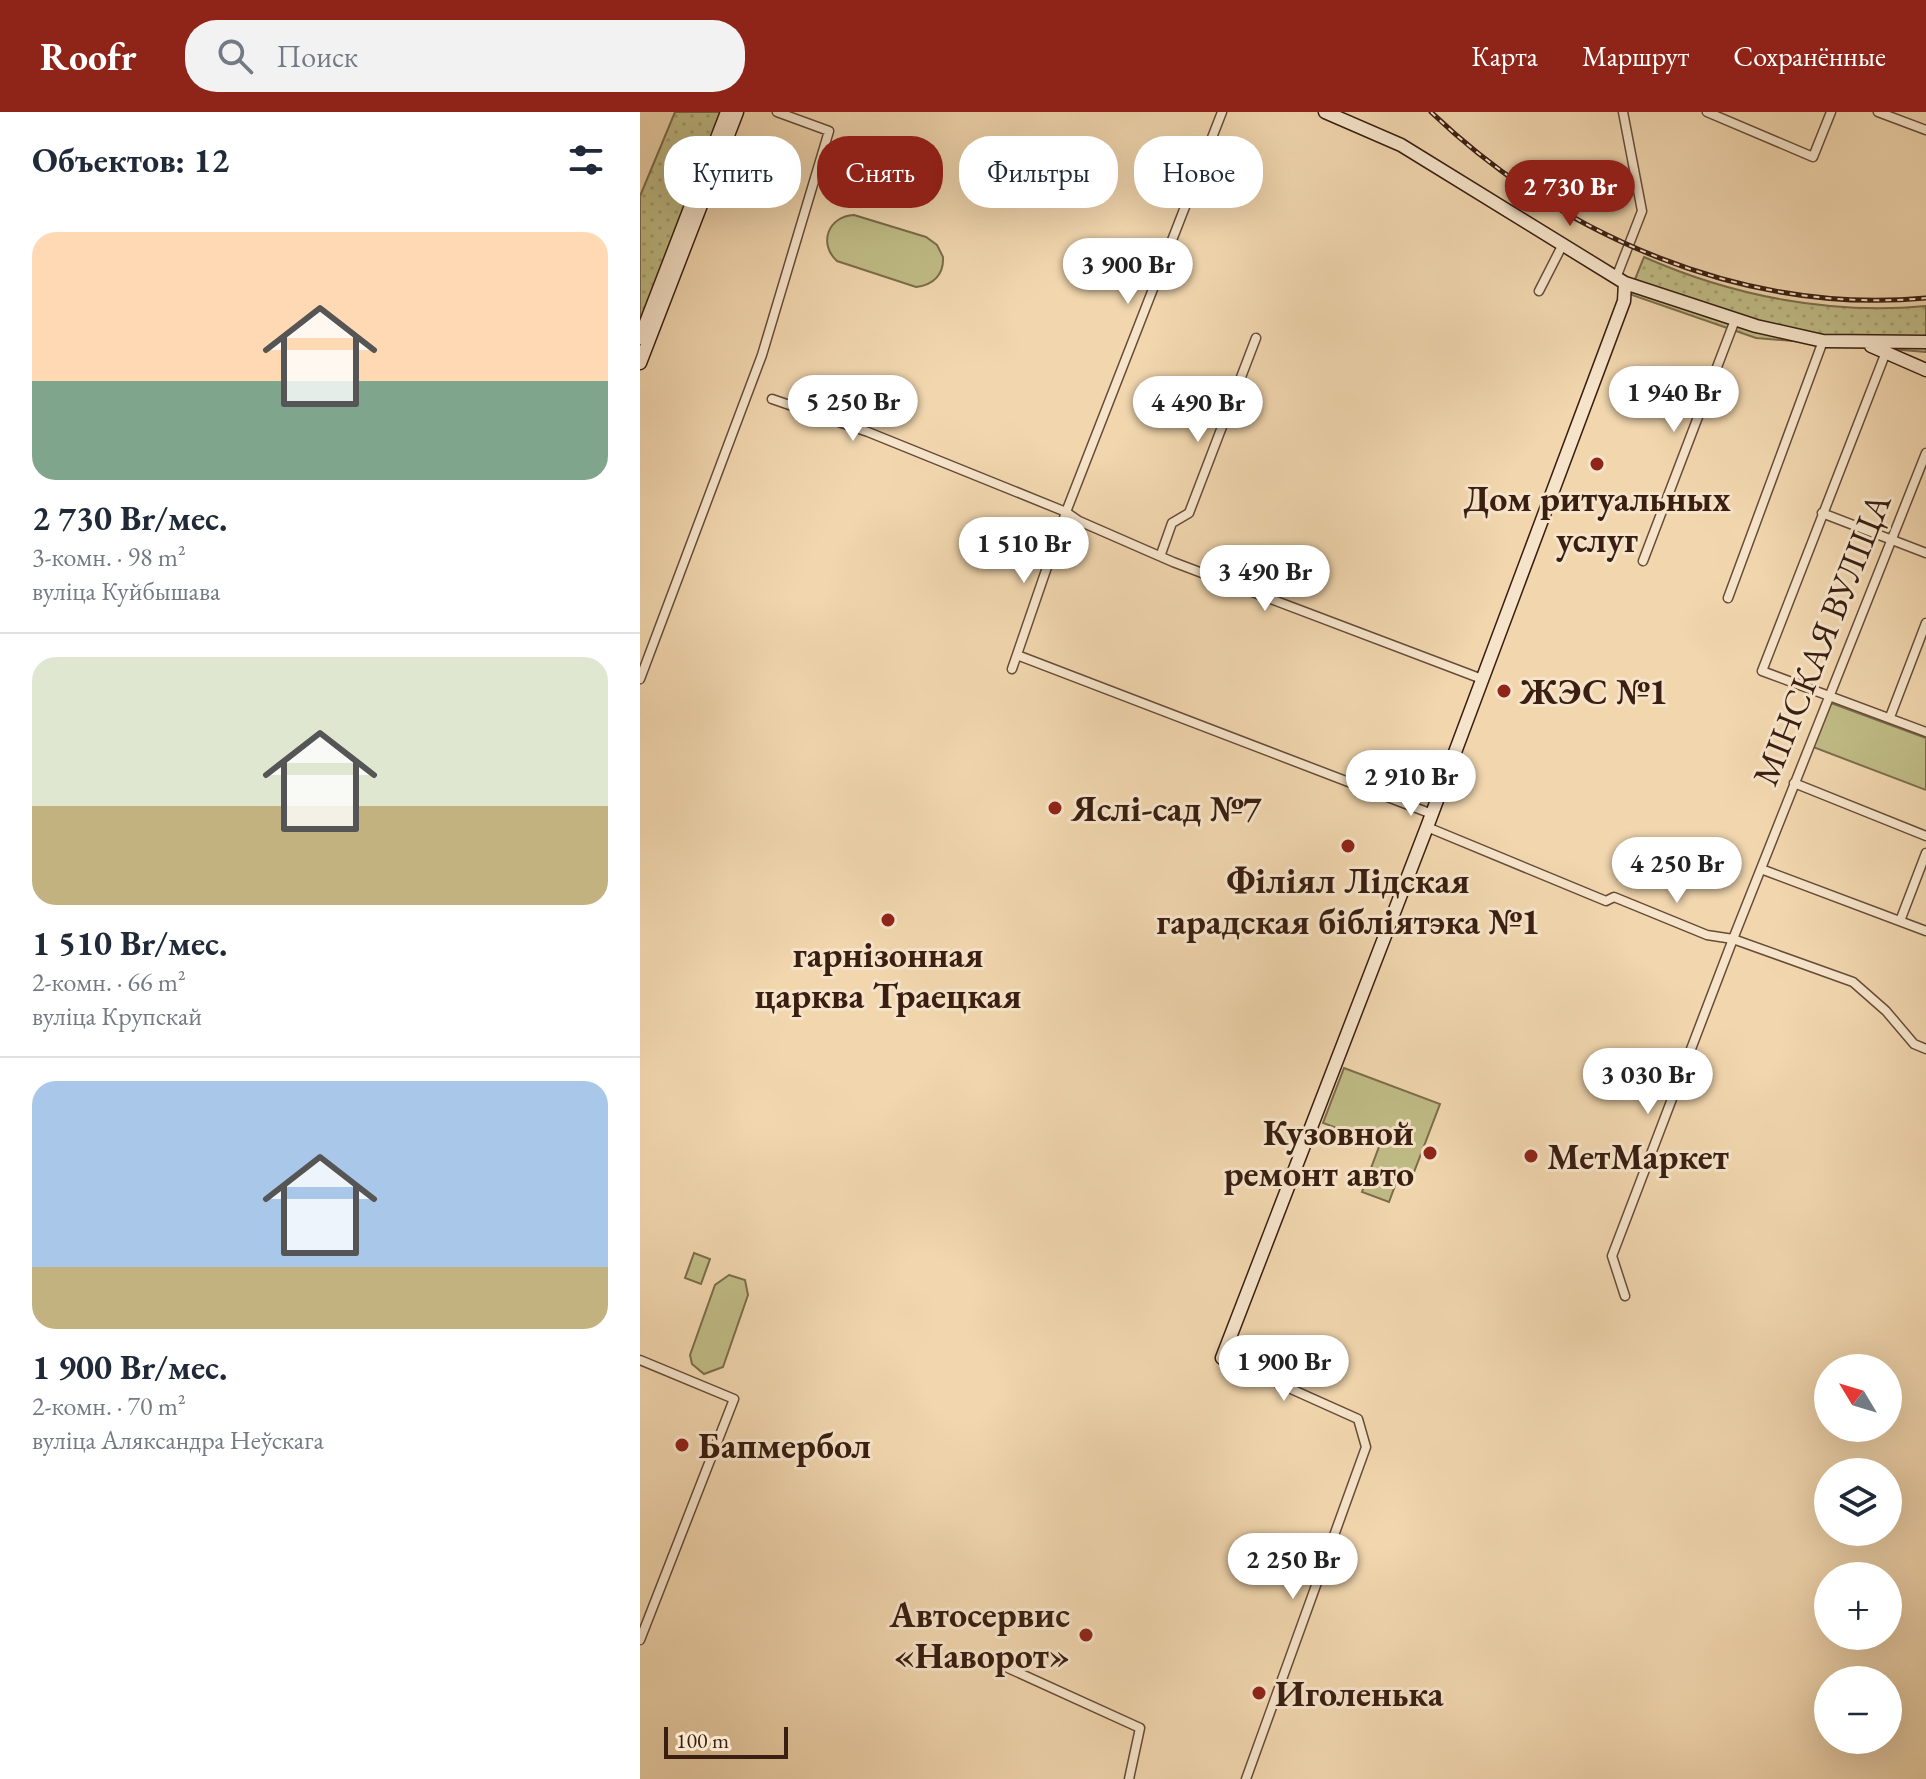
<!DOCTYPE html>
<html lang="ru">
<head>
<meta charset="utf-8">
<style>
	body { margin:0; font-family:"EB Garamond",serif; background:#f2f2f3; color:#1f2937; height:100vh; display:flex; flex-direction:column; font-size:30px; white-space:nowrap }
	* { box-sizing:border-box; margin:0 }
	p { font-size:26px; color:#747a83 }
	.icon { flex:none; width:44px; height:44px; fill:none; stroke:currentColor; stroke-width:2; stroke-linecap:round; stroke-linejoin:round }
	.map { position:relative; flex:1; overflow:hidden }
	.drawer { display:flex; flex-direction:column; background:#fff; width:640px }
	.drawer>* { flex:none }
	.top-card { position:absolute; left:24px; top:24px; width:760px; height:72px; display:flex; gap:16px }
	.needle { width:52px; rotate:308deg }
	.fabs { position:absolute; left:1174px; top:1242px; display:grid; gap:16px }
	.fabs a { display:grid; place-items:center; width:88px; height:88px; border-radius:50%; background:#fff; box-shadow:0 8px 32px #0002; font-size:40px }
	.scale { position:absolute; left:24px; bottom:20px; width:124px; box-sizing:border-box; padding-left:8px; border:4px solid #391e11; border-top:0; font-size:22px; line-height:28px; white-space:nowrap; color:#391e11; -webkit-text-stroke:6px #f6e4ca; paint-order:stroke }
	.price { position:absolute; translate:-50% -68px; padding:0 18px; border-radius:28px; background:#fff; color:#222; font-size:26px; line-height:52px; filter:drop-shadow(0 2px 4px #0008) }
	.price::after { content:''; position:absolute; left:50%; top:48px; width:24px; height:18px; margin-left:-12px; background:inherit; clip-path:polygon(0 0,100% 0,50% 100%) }
	.price.on { background:#8f2418; color:#fff }
	ul { padding:0; list-style:none }
	li { display:grid; align-content:center; gap:16px; height:424px; padding:0 32px }
	li+li { border-top:2px solid #e0e1e3 }
	li span { display:grid; place-items:center; height:248px; border-radius:24px; color:#555 }
	li>.icon { margin-inline-start:auto }
	span .icon { width:144px; height:144px; fill:#fffc; stroke-width:1 }
	li b { font-size:34px }
	h2 { display:flex; justify-content:space-between; align-items:center; height:96px; padding:0 32px; font-size:34px }
	.pill { padding:0 28px; border-radius:32px; background:#fff; box-shadow:0 8px 32px #0002; font-size:28px; line-height:72px }
	.pill.on { background:#8f2418; color:#fff }
	header { display:flex; align-items:center; gap:48px; box-sizing:border-box; height:112px; padding:0 40px; background:#8f2418; color:#fff }
	header strong { font-size:38px }
	nav { display:flex; gap:44px; margin-inline-start:auto; font-size:28px }
	.search { width:560px; height:72px; background:#f2f2f3; display:flex; align-items:center; gap:20px; box-sizing:border-box; padding:0 28px; border-radius:32px; color:#747a83; font-size:30px }
	main { display:flex; flex:1; min-height:0 }
	.map>svg:first-child { display:block }
	.grass { fill:url(#grass-dots); stroke:#7c6d4c; stroke-width:2 }
	.park { fill:#c0bc86; stroke:#7c6d4c; stroke-width:2 }
	.lines { fill:none; stroke-linecap:round; stroke-linejoin:round }
	.street-casing { stroke:#674c38; stroke-width:11 }
	.secondary-casing { stroke:#391e11; stroke-width:15 }
	.street { stroke:#f6e4ca; stroke-width:8 }
	.secondary { stroke:#f6e4ca; stroke-width:12 }
	.rail-casing { stroke:#391e11; stroke-width:5 }
	.rail { stroke:#f6e4ca; stroke-width:2; stroke-dasharray:6; stroke-linecap:butt }
	.poi-dot { fill:#8f2418; stroke:#f6e4ca; stroke-width:3 }
	.labels { text-anchor:middle; stroke-width:6; stroke-linejoin:round; paint-order:stroke }
	.poi-label { font-size:36px; font-weight:bold; fill:#391e11; stroke:#f6e4ca; text-anchor:start }
	.street-label { font-size:36px; fill:#391e11; stroke:#f6e4ca }
</style>
</head>
<body>
<header>
<strong>Roofr</strong>
<div class="search"><svg class="icon" aria-label="search" viewBox="0 0 24 24"><circle cx="10" cy="10" r="6"/><path d="M15 15l6 6"/></svg>Поиск</div>
<nav><a>Карта</a><a>Маршрут</a><a>Сохранённые</a></nav>
</header>
<main>
<section class="drawer">
<h2>Объектов: 12<svg class="icon" aria-label="filters" viewBox="0 0 24 24"><path d="M4 7h16M4 17h16"/><circle cx="9" cy="7" r="2"/><circle cx="15" cy="17" r="2"/></svg></h2>
<ul>
<li><span style="background:linear-gradient(#ffd9b3 60%,#7fa58c 0)"><svg class="icon" aria-label="home" viewBox="0 0 24 24"><path d="M3 11l9-7 9 7M6 9v11h12V9"/></svg></span><div><b>2 730 Br/мес.</b><p>3-комн. · 98 m²</p><p>вуліца Куйбышава</p></div></li>
<li><span style="background:linear-gradient(#dfe7d0 60%,#c2b280 0)"><svg class="icon" aria-label="home" viewBox="0 0 24 24"><path d="M3 11l9-7 9 7M6 9v11h12V9"/></svg></span><div><b>1 510 Br/мес.</b><p>2-комн. · 66 m²</p><p>вуліца Крупскай</p></div></li>
<li><span style="background:linear-gradient(#a9c7e8 75%,#c2b280 0)"><svg class="icon" aria-label="home" viewBox="0 0 24 24"><path d="M3 11l9-7 9 7M6 9v11h12V9"/></svg></span><div><b>1 900 Br/мес.</b><p>2-комн. · 70 m²</p><p>вуліца Аляксандра Неўскага</p></div></li>
</ul>
</section>
<div class="map">
<svg width="1286" height="1667" viewBox="0 0 1286 1667">
	<defs>
		<pattern id="grass-dots" width="8" height="8" patternUnits="userSpaceOnUse" patternTransform="scale(2)"><rect width="8" height="8" fill="#c0bc86"/><path d="M2 2h.1M6 6h.1" fill="none" stroke="#a6a173" stroke-width="1.8" stroke-linecap="round"/></pattern>
	</defs>
	<rect width="100%" height="100%" fill="#f1d6ae"/>
	<filter id="stains"><feTurbulence type="fractalNoise" baseFrequency=".0025" numOctaves="4"/><feColorMatrix values="0 0 0 0 .2 0 0 0 0 .09 0 0 0 0 .02 0 0 0 .5 -.17"/></filter>
	<radialGradient id="worn" r=".72"><stop offset=".6" stop-color="#630" stop-opacity="0"/><stop offset="1" stop-color="#630" stop-opacity=".3"/></radialGradient>
	<path class="grass" d="M35 0H82L0 215V84Z
		M1004 145C1092 184 1190 203 1286 194V240L1116 226 989 182Z"/>
	<path class="park" d="M214 103 286 125 297 133 303 145C304 162 294 173 276 175L197 149C178 132 188 104 214 103Z
		M1191 591 1286 626V678L1173 635Z
		M704 956 800 992 771 1068 759 1063 749 1090 722 1080 740 1032 683 1011Z
		M54 1141 70 1147 61 1172 45 1166Z
		M89 1163 105 1168 108 1183 83 1255 64 1262 52 1252 50 1243 75 1173Z"/>
	<g class="lines">
		<g class="street-casing">
			<path id="street" d="M1067 0 1173 45 1191 0
				M1238 0 1286 18
				M976 166 1002 99 983 0
				M899 179 923 132
				M1246 240 1122 559 1286 620
				M132 287 228 320 426 400 439 409 533 450 842 567
				M1182 401 1286 441
				M521 442 532 411 549 401 616 226
				M1003 449 1095 208
				M1088 486 1183 229
				M377 543 792 702
				M372 557 426 400 582 0
				M0 567 122 243 189 19 137 0
				M1250 605 1286 511
				M1154 671 1286 724
				M787 715 966 789 974 785 1067 823 1093 827 1213 870 1246 899 1274 932 1286 937
				M1121 757 1286 819
				M1260 809 1286 741
				M985 1184 972 1144 1093 827 1286 341
				M582 1246 718 1307 726 1335 606 1667
				M0 1248 94 1287 0 1528
				M368 1556 500 1616 489 1667"/>
		</g>
		<g class="secondary-casing">
			<path id="secondary" d="M685 0 761 33 985 171 1116 214 1183 229 1286 230
				M0 226 87 0
				M1231 234 1286 258
				M0 251 97 0
				M582 1246 787 715 984 189 985 171"/>
		</g>
		<use href="#street" class="street"/>
		<use href="#secondary" class="secondary"/>
		<g class="rail-casing">
			<path id="rail" d="M791 0C921 124 1105 203 1286 186"/>
		</g>
		<use href="#rail" class="rail"/>
	</g>
	<g class="poi-dot">
		<circle cx="957" cy="352" r="8"/>
		<circle cx="864" cy="579" r="8"/>
		<circle cx="415" cy="696" r="8"/>
		<circle cx="708" cy="734" r="8"/>
		<circle cx="248" cy="808" r="8"/>
		<circle cx="790" cy="1041" r="8"/>
		<circle cx="891" cy="1044" r="8"/>
		<circle cx="42" cy="1333" r="8"/>
		<circle cx="446" cy="1523" r="8"/>
		<circle cx="619" cy="1581" r="8"/>
	</g>
	<g class="labels">
		<g class="poi-label">
			<text x="957" y="399" text-anchor="middle">Дом ритуальных<tspan x="957" dy="41">услуг</tspan></text>
			<text x="880" y="592">ЖЭС №1</text>
			<text x="431" y="709">Яслі-сад №7</text>
			<text x="708" y="781" text-anchor="middle">Філіял Лідская<tspan x="708" dy="41">гарадская бібліятэка №1</tspan></text>
			<text x="248" y="855" text-anchor="middle">гарнізонная<tspan x="248" dy="41">царква Траецкая</tspan></text>
			<text x="774" y="1033" text-anchor="end">Кузовной<tspan x="774" dy="41">ремонт авто</tspan></text>
			<text x="907" y="1057">МетМаркет</text>
			<text x="58" y="1346">Бапмербол</text>
			<text x="430" y="1515" text-anchor="end">Автосервис<tspan x="430" dy="41">«Наворот»</tspan></text>
			<text x="635" y="1594">Иголенька</text>
		</g>
		<g class="street-label">
			<text transform="translate(1181 527) rotate(-68)" y="13">МІНСКАЯ ВУЛІЦА</text>
		</g>
	</g>
	<rect width="100%" height="100%" filter="url(#stains)"/>
	<rect width="100%" height="100%" fill="url(#worn)"/>
</svg>
<div class="fabs">
<a><svg class="needle" viewBox="-14 -14 28 28"><path d="M0-13l5 13h-10z" fill="#e53935"/><path d="M0 13l5-13h-10z" fill="#747a83"/></svg></a>
<a><svg class="icon" aria-label="layers" viewBox="0 0 24 24"><path d="M12 4l9 5-9 5-9-5zM3 14l9 5 9-5"/></svg></a>
<a>+</a>
<a>−</a>
</div>
<div class="scale">100 m</div>
<b class="price on" style="left:930px;top:116px">2 730 Br</b>
<b class="price" style="left:488px;top:194px">3 900 Br</b>
<b class="price" style="left:1034px;top:322px">1 940 Br</b>
<b class="price" style="left:213px;top:331px">5 250 Br</b>
<b class="price" style="left:558px;top:332px">4 490 Br</b>
<b class="price" style="left:384px;top:473px">1 510 Br</b>
<b class="price" style="left:625px;top:501px">3 490 Br</b>
<b class="price" style="left:771px;top:706px">2 910 Br</b>
<b class="price" style="left:1037px;top:793px">4 250 Br</b>
<b class="price" style="left:1008px;top:1004px">3 030 Br</b>
<b class="price" style="left:644px;top:1291px">1 900 Br</b>
<b class="price" style="left:653px;top:1489px">2 250 Br</b>
<div class="top-card">
<a class="pill">Купить</a>
<a class="pill on">Снять</a>
<a class="pill">Фильтры</a>
<a class="pill">Новое</a>
</div>
</div>
</main>
</body>
</html>
